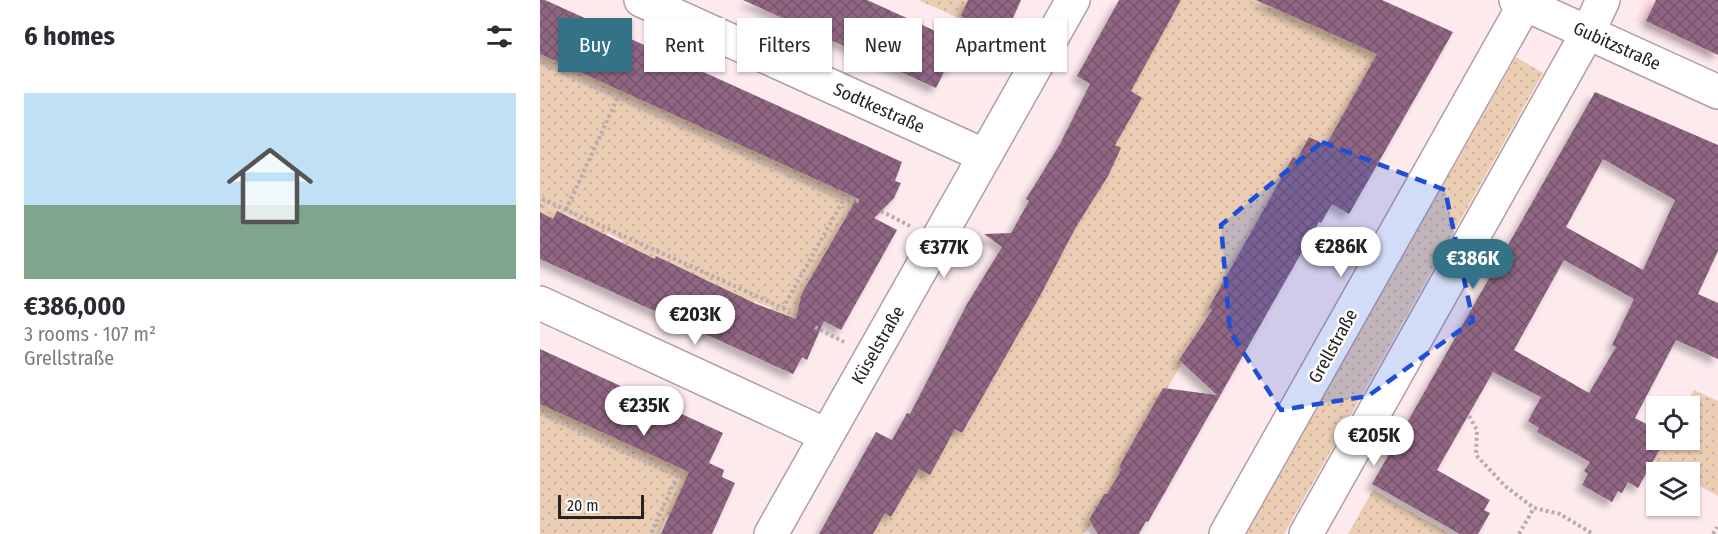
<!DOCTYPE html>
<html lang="en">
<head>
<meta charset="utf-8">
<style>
	body { margin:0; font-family:"Fira Sans Condensed",sans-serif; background:#f7f7f7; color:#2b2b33; height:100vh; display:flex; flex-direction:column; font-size:22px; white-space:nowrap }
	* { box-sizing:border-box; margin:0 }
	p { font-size:20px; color:#7c7c81 }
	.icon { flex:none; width:33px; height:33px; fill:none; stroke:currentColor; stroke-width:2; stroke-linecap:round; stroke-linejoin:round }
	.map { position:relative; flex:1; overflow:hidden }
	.side { display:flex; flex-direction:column; background:#fff; width:540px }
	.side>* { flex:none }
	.hud { position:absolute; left:18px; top:18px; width:570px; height:54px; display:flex; gap:12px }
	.fabs { position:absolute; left:1106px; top:396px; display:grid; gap:12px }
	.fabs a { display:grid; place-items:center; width:54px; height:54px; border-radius:0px; background:#fff; box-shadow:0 2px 4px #0004; font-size:30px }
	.scale { position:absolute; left:18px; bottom:15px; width:86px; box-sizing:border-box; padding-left:6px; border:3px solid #292122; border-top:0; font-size:16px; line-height:21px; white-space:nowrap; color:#292122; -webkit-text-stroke:4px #fff; paint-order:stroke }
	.price { position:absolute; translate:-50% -51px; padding:0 14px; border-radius:21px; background:#fff; color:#222; font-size:20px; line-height:39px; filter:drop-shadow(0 2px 3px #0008) }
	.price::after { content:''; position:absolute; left:50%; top:36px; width:18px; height:14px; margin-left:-9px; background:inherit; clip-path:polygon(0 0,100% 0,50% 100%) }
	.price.active { background:#347287; color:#fff }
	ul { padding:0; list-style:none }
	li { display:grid; align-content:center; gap:12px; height:318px; padding:0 24px }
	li+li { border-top:2px solid #e1e1e2 }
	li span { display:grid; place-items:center; height:186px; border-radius:0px; color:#555 }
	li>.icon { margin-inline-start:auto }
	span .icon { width:108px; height:108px; fill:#fffc; stroke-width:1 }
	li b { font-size:26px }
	h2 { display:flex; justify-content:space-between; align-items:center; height:72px; padding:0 24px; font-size:26px }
	.chip { padding:0 21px; border-radius:0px; background:#fff; box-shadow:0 2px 4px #0004; font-size:21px; line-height:54px }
	.chip.active { background:#347287; color:#fff }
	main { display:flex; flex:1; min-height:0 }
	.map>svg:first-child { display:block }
	.built { fill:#fcdde2 }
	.green { fill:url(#green-dots) }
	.building { fill:url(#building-cross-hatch); fill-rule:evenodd; filter:url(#shadow) }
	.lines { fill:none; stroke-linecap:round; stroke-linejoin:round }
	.minor-casing { stroke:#b29da0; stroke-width:36 }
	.path { stroke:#b9aaad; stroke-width:4; stroke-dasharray:3 3; stroke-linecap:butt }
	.minor { stroke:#fff; stroke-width:33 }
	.marked { fill:#1d4ed8; fill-opacity:0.2; stroke:#1d4ed8; stroke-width:4.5; stroke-dasharray:12 8; stroke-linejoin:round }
	.labels { text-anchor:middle; stroke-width:5; stroke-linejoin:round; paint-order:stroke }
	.street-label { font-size:18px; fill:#292122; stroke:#fff }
</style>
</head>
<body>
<main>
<section class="side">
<h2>6 homes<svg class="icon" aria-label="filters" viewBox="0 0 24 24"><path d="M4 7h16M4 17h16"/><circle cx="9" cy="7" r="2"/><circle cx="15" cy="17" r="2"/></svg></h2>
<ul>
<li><span style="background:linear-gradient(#bfe0f5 60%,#7fa58c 0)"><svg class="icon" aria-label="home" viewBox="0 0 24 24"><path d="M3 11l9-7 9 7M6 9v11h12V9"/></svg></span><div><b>€386,000</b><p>3 rooms · 107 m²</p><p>Grellstraße</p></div></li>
</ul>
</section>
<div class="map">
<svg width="1178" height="534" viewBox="0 0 1178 534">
	<defs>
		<pattern id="green-dots" width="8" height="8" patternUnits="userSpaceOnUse" patternTransform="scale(1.5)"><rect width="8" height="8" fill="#eacdb3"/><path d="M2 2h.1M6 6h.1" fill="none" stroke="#c9b09a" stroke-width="1.8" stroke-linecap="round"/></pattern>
		<pattern id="building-cross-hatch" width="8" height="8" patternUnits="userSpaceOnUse" patternTransform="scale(1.5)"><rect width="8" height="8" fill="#906683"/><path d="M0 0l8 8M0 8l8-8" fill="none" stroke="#76546b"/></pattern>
		<filter id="shadow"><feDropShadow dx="-5.5" dy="5.5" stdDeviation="3" flood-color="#0004"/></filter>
	</defs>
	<rect width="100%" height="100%" fill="#fceaed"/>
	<path class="built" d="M1105 0H1178V61L1095 21Z"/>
	<path class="green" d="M378 0H435L426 21Z
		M641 0H721V2L778 24V28L836 50 839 58 786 145 769 137 757 159 753 157 669 306 671 310 639 360 642 363 627 389 623 388 609 414 610 417 579 467 581 470 567 494H564L549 520 551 524 544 534H333L345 513 351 516 372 464 390 474 415 429 422 433 431 419 423 414 447 389 456 374 448 370 474 343 506 284 499 279 517 248 524 252 531 237 525 233 542 203 549 207 580 148 575 145 584 87 629 8 635 12Z
		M0 54 302 191 326 193 305 217 262 293 263 307 252 328 228 317 231 308 215 301 211 309 178 293 181 287 166 279 162 286 128 271 132 264 117 256 112 264 80 249 83 241 68 233 63 242 32 226 34 218 17 211 13 219 0 212Z
		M976 57 1003 73 744 534H706Z
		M1154 390 1178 401V496L1149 480V472H1135L1113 460 1125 440H1149V406H1144Z
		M0 404 152 473 142 487 130 517 126 516 119 534H0Z
		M833 490 910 534H808Z"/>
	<path class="building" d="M0 0H5L362 162 355 181 361 183 354 198 334 218 357 230 301 330 284 321 267 360 262 357 253 374 0 259V212L13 219 17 211 115 259 116 256 214 303 256 319 262 293 317 198 0 54Z
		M203 0H327L424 44 411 70 406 68 396 88Z
		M428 0H481L465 36 421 16Z
		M579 0H641L591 91 602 98 575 145 581 148 568 176 536 227 500 296 422 433 415 429 390 475 379 469 351 517 345 513 333 534H279L336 432 352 440 367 413 370 414 427 304 462 247 444 234 471 233 489 201 486 199 520 144 550 84 537 76Z
		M716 0H842L913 32 809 214 792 204 781 223 779 222 608 522 606 521 599 534H558L549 520 564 494H567L581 470 579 467 623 388 677 395 639 360 672 310 669 307 753 157 757 159 769 137 786 145 837 54Z
		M1116 0H1178V55L1106 21Z
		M1055 92 1178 145V251L1158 294 1178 303V359L1136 340 1095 418 1116 429V440H1125L1098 488 1088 482 1082 493 1078 491 1072 502 1042 485 1048 474 1044 471 1050 462 997 432 999 428 988 421 1001 397 953 372 897 470 950 500 944 510 950 513 938 534H920L832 484ZM1063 159 1135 200 1103 270 1026 227ZM1024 260 1094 299 1072 345 1076 347 1049 393 974 350Z
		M0 349 183 433 169 463 184 470 182 477 195 483 172 534H121L149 472 0 404Z"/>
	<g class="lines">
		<g class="minor-casing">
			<path id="minor" d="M101 0 445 156
				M976 0 1178 92
				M0 303 286 435
				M231 534 533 0
				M686 534 987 0
				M766 534 1048 32 1063 0"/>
		</g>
		<path class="path" d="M0 62 304 199 243 308 0 198
			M304 199 322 201
			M0 207 4 200
			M26 210 78 97
			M341 211 370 226
			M243 308 257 319
			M275 327 304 342
			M0 413 137 476 111 534
			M929 416 937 430 936 455 965 486 994 508 1020 514 1053 534
			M134 483 142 487
			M979 534 994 508
			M1173 534 1177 527"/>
		<use href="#minor" class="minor"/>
	</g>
	<path class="marked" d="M782 142 905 190 933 321 828 396 741 410 690 332 681 225Z"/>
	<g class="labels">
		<g class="street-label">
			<text transform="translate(1077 46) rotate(24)" y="6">Gubitzstraße</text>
			<text transform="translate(339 108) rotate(24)" y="6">Sodtkestraße</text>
			<text transform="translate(338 345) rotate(-60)" y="6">Küselstraße</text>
			<text transform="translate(793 346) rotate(-61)" y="6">Grellstraße</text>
		</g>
	</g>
</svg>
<div class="fabs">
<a><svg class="icon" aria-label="locate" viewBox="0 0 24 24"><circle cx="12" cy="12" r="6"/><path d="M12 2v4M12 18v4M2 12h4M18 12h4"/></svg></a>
<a><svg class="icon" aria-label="layers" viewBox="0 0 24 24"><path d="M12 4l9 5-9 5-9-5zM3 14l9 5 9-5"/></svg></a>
</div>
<div class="scale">20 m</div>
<b class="price" style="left:801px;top:278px">€286K</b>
<b class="price" style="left:404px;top:279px">€377K</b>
<b class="price active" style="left:933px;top:290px">€386K</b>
<b class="price" style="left:155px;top:346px">€203K</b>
<b class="price" style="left:104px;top:437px">€235K</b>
<b class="price" style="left:834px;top:467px">€205K</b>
<div class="hud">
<a class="chip active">Buy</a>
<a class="chip">Rent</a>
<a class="chip">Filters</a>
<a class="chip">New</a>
<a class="chip">Apartment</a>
</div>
</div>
</main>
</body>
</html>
